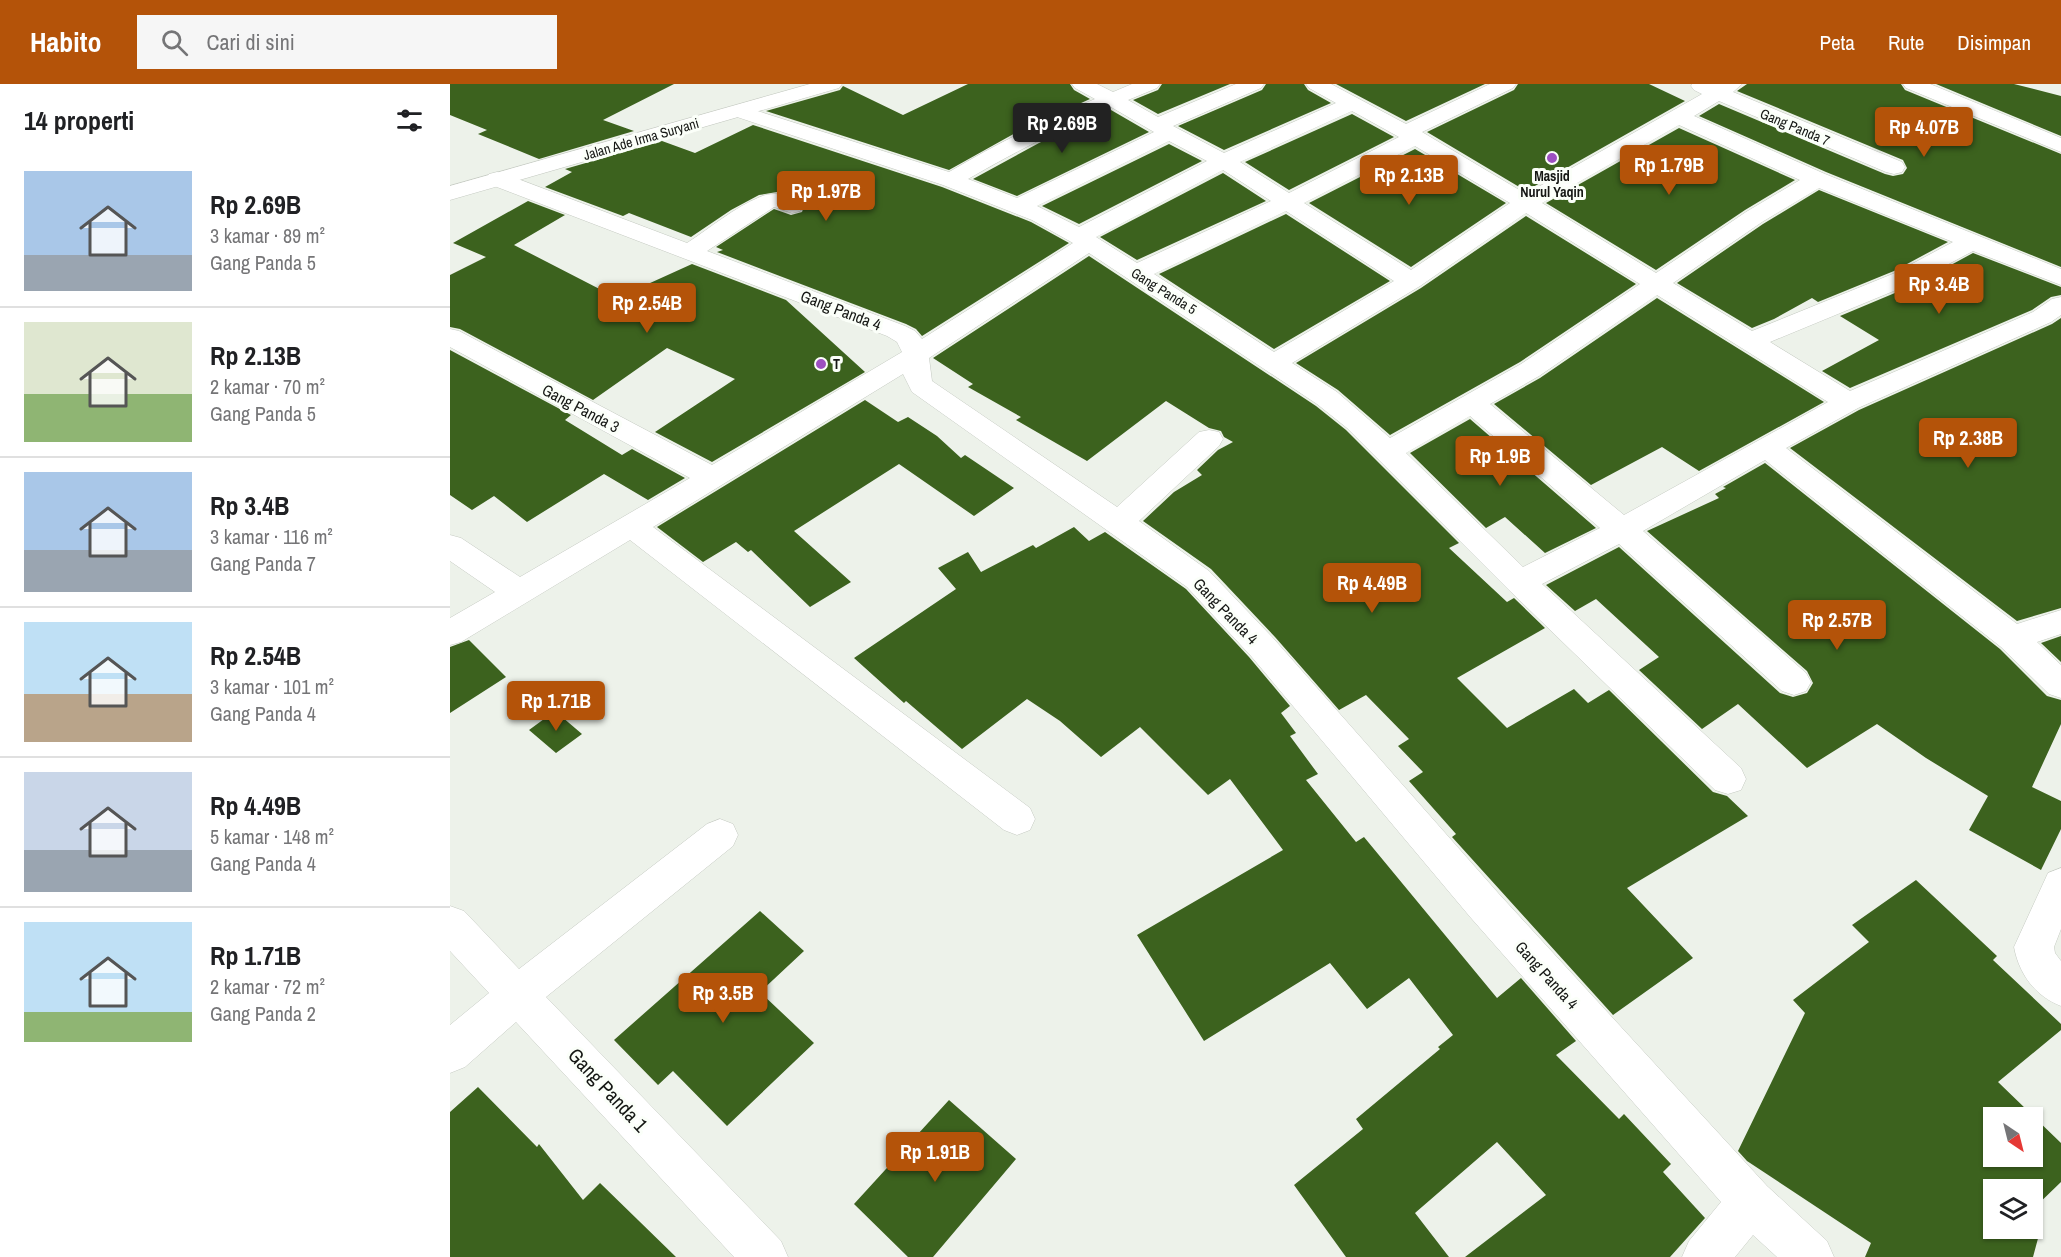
<!DOCTYPE html>
<html lang="id">
<head>
<meta charset="utf-8">
<style>
	body { margin:0; font-family:"Archivo Narrow",sans-serif; background:#f6f6f6; color:#202124; height:100vh; display:flex; flex-direction:column; font-size:22px; white-space:nowrap }
	* { box-sizing:border-box; margin:0 }
	p { font-size:20px; color:#757577 }
	.icon { flex:none; width:33px; height:33px; fill:none; stroke:currentColor; stroke-width:2; stroke-linecap:round; stroke-linejoin:round }
	.map { position:relative; flex:1; overflow:hidden }
	.side { display:flex; flex-direction:column; background:#fff; width:450px }
	.side>* { flex:none }
	.needle { width:39px; rotate:145deg }
	.controls { position:absolute; left:1533px; top:1023px; display:grid; gap:12px }
	.controls a { display:grid; place-items:center; width:60px; height:60px; border-radius:0px; background:#fff; box-shadow:0 2px 4px #0004; font-size:30px }
	.price { position:absolute; translate:-50% -51px; padding:0 14px; border-radius:6px; background:#b45309; color:#fff; font-size:20px; line-height:39px; filter:drop-shadow(0 2px 3px #0008) }
	.price::after { content:''; position:absolute; left:50%; top:36px; width:18px; height:14px; margin-left:-9px; background:inherit; clip-path:polygon(0 0,100% 0,50% 100%) }
	.price.active { background:#222; color:#fff }
	ul { padding:0; list-style:none }
	li { display:flex; align-items:center; gap:18px; height:150px; padding:0 24px }
	li+li { border-top:2px solid #e0e0e0 }
	li span { display:grid; place-items:center; flex:none; width:168px; height:120px; border-radius:0px; color:#555 }
	li>.icon { margin-inline-start:auto }
	span .icon { width:72px; height:72px; fill:#fffc; stroke-width:1 }
	li b { font-size:26px }
	h2 { display:flex; justify-content:space-between; align-items:center; height:72px; padding:0 24px; font-size:26px }
	header { display:flex; align-items:center; gap:36px; box-sizing:border-box; height:84px; padding:0 30px; background:#b45309; color:#fff }
	header strong { font-size:28px }
	nav { display:flex; gap:33px; margin-inline-start:auto; font-size:21px }
	.search { width:420px; height:54px; background:#f6f6f6; display:flex; align-items:center; gap:15px; box-sizing:border-box; padding:0 21px; border-radius:0px; color:#757577; font-size:22px }
	main { display:flex; flex:1; min-height:0 }
	.map>svg:first-child { display:block }
	.building { fill:#3c621e; fill-rule:evenodd }
	.lines { fill:none; stroke-linecap:round; stroke-linejoin:round }
	.street-casing { stroke:#c5cac2; stroke-width:1 }
	.secondary-casing { stroke:#c5cac2; stroke-width:1 }
	.street { fill:#fff; fill-rule:evenodd }
	.secondary { fill:#fff; fill-rule:evenodd }
	.poi-dot { fill:#9d50c1; stroke:#fbfff9; stroke-width:2 }
	.labels { text-anchor:middle; stroke-width:6; stroke-linejoin:round; paint-order:stroke }
	.far-street-label { font-size:14px; fill:#151714; stroke:#fbfff9 }
	.far-poi-label { font-size:14px; font-weight:bold; fill:#151714; stroke:#fbfff9 }
	.street-label { font-size:16px; fill:#151714; stroke:#fbfff9 }
	.near-street-label { font-size:20px; fill:#151714; stroke:#fbfff9 }
</style>
</head>
<body>
<header>
<strong>Habito</strong>
<div class="search"><svg class="icon" aria-label="search" viewBox="0 0 24 24"><circle cx="10" cy="10" r="6"/><path d="M15 15l6 6"/></svg>Cari di sini</div>
<nav><a>Peta</a><a>Rute</a><a>Disimpan</a></nav>
</header>
<main>
<section class="side">
<h2>14 properti<svg class="icon" aria-label="filters" viewBox="0 0 24 24"><path d="M4 7h16M4 17h16"/><circle cx="9" cy="7" r="2"/><circle cx="15" cy="17" r="2"/></svg></h2>
<ul>
<li><span style="background:linear-gradient(#a9c7e8 70%,#9aa5b1 0)"><svg class="icon" aria-label="home" viewBox="0 0 24 24"><path d="M3 11l9-7 9 7M6 9v11h12V9"/></svg></span><div><b>Rp 2.69B</b><p>3 kamar · 89 m²</p><p>Gang Panda 5</p></div></li>
<li><span style="background:linear-gradient(#dfe7d0 60%,#8fb573 0)"><svg class="icon" aria-label="home" viewBox="0 0 24 24"><path d="M3 11l9-7 9 7M6 9v11h12V9"/></svg></span><div><b>Rp 2.13B</b><p>2 kamar · 70 m²</p><p>Gang Panda 5</p></div></li>
<li><span style="background:linear-gradient(#a9c7e8 65%,#9aa5b1 0)"><svg class="icon" aria-label="home" viewBox="0 0 24 24"><path d="M3 11l9-7 9 7M6 9v11h12V9"/></svg></span><div><b>Rp 3.4B</b><p>3 kamar · 116 m²</p><p>Gang Panda 7</p></div></li>
<li><span style="background:linear-gradient(#bfe0f5 60%,#b9a48a 0)"><svg class="icon" aria-label="home" viewBox="0 0 24 24"><path d="M3 11l9-7 9 7M6 9v11h12V9"/></svg></span><div><b>Rp 2.54B</b><p>3 kamar · 101 m²</p><p>Gang Panda 4</p></div></li>
<li><span style="background:linear-gradient(#c9d6e8 65%,#9aa5b1 0)"><svg class="icon" aria-label="home" viewBox="0 0 24 24"><path d="M3 11l9-7 9 7M6 9v11h12V9"/></svg></span><div><b>Rp 4.49B</b><p>5 kamar · 148 m²</p><p>Gang Panda 4</p></div></li>
<li><span style="background:linear-gradient(#bfe0f5 75%,#8fb573 0)"><svg class="icon" aria-label="home" viewBox="0 0 24 24"><path d="M3 11l9-7 9 7M6 9v11h12V9"/></svg></span><div><b>Rp 1.71B</b><p>2 kamar · 72 m²</p><p>Gang Panda 2</p></div></li>
</ul>
</section>
<div class="map">
<svg width="1611" height="1173" viewBox="0 0 1611 1173">
	<rect width="100%" height="100%" fill="#edf2ea"/>
	<path class="building" d="M0 0H224L153 36 184 47 89 75 28 50 37 46 0 31Z
		M518 0H620L624 6 640 15 569 47 499 86 316 27 390 6 393 2 453 31Z
		M712 0H780L708 30 683 16 708 6Z
		M816 0H854L858 6 881 19 774 66 728 42 812 6Z
		M886 0H1035L956 37Z
		M1068 0H1199L1235 17 1076 107 977 48 1064 6Z
		M1297 0H1451L1455 6 1611 70V183L1376 88 1249 32 1269 20 1435 90 1443 92 1453 90 1457 84 1453 76 1287 7Z
		M1486 0H1564L1611 12V52Z
		M661 26 699 48 567 112 523 95 589 59Z
		M902 30 944 53 839 106 795 78Z
		M303 41 492 103 581 138 619 159 472 252 466 245 456 240 267 168 273 166 266 163 324 125 341 131 352 128 355 120 340 110 327 108 309 111 281 126 241 153 179 129 173 132 95 103 122 88 115 85 212 57 245 69Z
		M1229 44 1345 96 1295 126 1206 186 1096 119Z
		M719 60 752 77 629 140 592 122Z
		M965 65 1056 119 961 183 859 119Z
		M773 89 816 117 687 176 650 153Z
		M1369 106 1498 158 1444 187 1368 218 1362 214 1324 235 1302 244 1227 199 1313 140Z
		M78 117 115 131 64 161 167 214 242 180 336 216 415 288 262 378 205 348 285 295 217 264 143 316 10 245 0 243V191L36 173 3 159Z
		M836 130 940 197 824 265 709 190Z
		M1076 132 1186 200 1070 278 940 351 888 306 846 279 971 204Z
		M1523 169 1611 203V211L1601 213 1582 226 1400 304 1372 287 1429 256 1390 232 1464 201Z
		M639 172 866 322 896 346 1009 459 999 464 1057 518 1064 514 1095 544 1007 594 1057 644 1124 605 1138 619 1159 606 1263 708 1277 712 1298 732 1177 804 1243 874 1163 931 1002 753 1006 750 959 697 973 688 948 662 959 655 916 611 889 626 825 553 761 485 693 437 724 408 752 391 747 386 768 366 783 358 774 353 771 347 759 344 716 317 637 377 566 336 571 333 518 303 523 300 483 274Z
		M1207 214 1374 318 1249 387 1212 363 1141 401 1044 320 1090 294Z
		M1611 234V524L1567 537 1340 364 1409 326 1602 240Z
		M0 266 121 331 115 336 172 371 182 365 235 394 198 416 154 390 77 438 44 412 22 426 0 411Z
		M415 316 448 338 458 333 487 352 511 374 515 371 564 404 524 432 449 380 344 447 401 498 360 523 301 466 298 468 286 458 253 478 207 443Z
		M1020 335 1146 444 1095 469 1055 433 1036 444 960 369Z
		M1315 379 1550 565 1597 612 1611 616V640L1582 703 1611 717V745L1591 786 1519 746 1538 712 1476 674 1427 640 1357 684 1288 620 1252 645 1189 586 1209 573 1146 515 1125 527 1096 501 1169 463 1330 609 1343 613 1357 609 1363 599 1357 587 1197 447 1269 414 1265 410 1276 404 1273 403Z
		M624 443 639 457 655 448 736 505 799 573 840 622 831 629 846 649 840 652 868 690 856 696 906 758 914 753 1047 914 1071 894 1126 957 1106 971 1169 1035 1174 1030 1221 1080 1213 1088 1255 1134 1220 1173H1015L1096 1111 1047 1058 965 1129 999 1173H896L844 1101 913 1045 906 1035 990 965 988 963 1003 951 959 894 917 925 880 879 754 957 687 851 833 766 780 695 758 711 690 643 651 673 610 637 577 615 512 665 456 617 454 619 404 574 506 505 488 484 518 468 531 488 583 461 586 464Z
		M1611 552V578L1591 559Z
		M19 556 56 593 0 629V563Z
		M105 627 132 650 106 669 79 646Z
		M1466 796 1547 872 1543 876 1611 940V946L1548 998 1611 1059V1098L1582 1126V1106H1544V1144H1582V1142L1590 1147 1583 1173H1415L1421 1159 1297 1077 1288 1067 1355 929 1343 916 1419 858 1402 841ZM1544 1034H1582V1072H1544Z
		M310 827 354 867 310 908 364 959 277 1042 223 987 208 1001 164 956Z
		M28 1003 87 1063 89 1060 133 1116 150 1099 226 1173H0V1028Z
		M499 1016 566 1075 483 1173H458L404 1120Z"/>
	<g class="lines">
		<g class="street-casing">
			<path id="street" d="M622 0H647L663 8 682 0H710L707 4 678 16 708 33 786 0H814L811 4 723 42 774 69 886 19 859 4 856 0H881L956 40 1040 0H1066L1063 4 972 48 1076 110 1252 10 1244 6 1241 2 1242 0H1292L1283 8 1452 78 1455 83 1452 88 1444 90 1436 88 1269 17 1244 32 1375 90 1611 185V201L1523 167 1463 199 1320 258 1400 307 1583 228 1602 215 1611 213V231L1601 238 1408 324 1336 364 1567 540 1611 526V550L1587 558 1611 581V614L1599 610 1551 563 1315 376 1193 447 1356 589 1361 598 1356 607 1344 611 1332 607 1169 460 1092 500 1291 684 1296 695 1291 706 1278 710 1265 706 1059 506 897 344 867 320 639 169 479 274 482 297 667 423 749 348 759 346 769 348 773 355 769 362 689 437 759 487 823 554 1049 810 1317 1102 1377 1157 1384 1173H1327L1303 1151 1285 1173H1232L1239 1157 1271 1118 1021 834 801 572 737 503 462 308 453 290 203 443 580 724 585 735 580 746 567 751 554 746 180 456 11 558 0 561V534L45 508 0 477V451L11 454 70 493 240 394 0 263V245L9 247 262 381 452 268 447 258 437 252 39 100 36 95 39 90 47 88 55 90 237 159C260 144 285 123 310 113 322 107 345 110 353 122L350 127 342 129 324 123 257 167 455 242 465 247 472 255 623 159 582 136 493 101 284 32 281 28 284 24 291 22 298 24 499 88C546 60 594 36 645 15L625 4ZM661 23 704 48 567 114 518 95C565 68 611 44 661 23ZM902 27 949 53 839 109 790 78ZM1229 41 1350 96 1296 128 1206 189 1092 119ZM719 57 757 77 629 143 587 122ZM965 62 1060 119 961 186 854 119ZM773 86 821 117 687 179 646 153ZM1369 104 1503 158 1445 189 1302 247 1223 199 1312 138ZM836 127 944 197 824 268 704 190ZM1076 129 1190 200 1071 280 940 354 887 308 842 279 970 202ZM1207 211 1378 318 1174 431 1040 320 1089 292ZM1020 332 1150 444 1073 483 956 369Z
				M1453 0H1480L1611 54V68L1456 4Z
				M270 735 283 740 288 751 283 762 96 913 331 1157 338 1173H284L66 938 15 983 0 989V941L39 909 0 867V822L14 827 69 885 257 740Z
				M1611 784V845L1604 863 1605 869 1611 877V922C1585 912 1569 890 1564 863L1598 789Z"/>
		</g>
		<g class="secondary-casing">
			<path id="secondary" d="M360 0H392L389 4 0 116V102Z"/>
		</g>
		<use href="#street" class="street"/>
		<use href="#secondary" class="secondary"/>
	</g>
	<g class="poi-dot">
		<circle cx="1102" cy="74" r="6"/>
		<circle cx="371" cy="280" r="6"/>
	</g>
	<g class="labels">
		<g class="far-street-label">
			<text transform="translate(1345 43) rotate(23)" y="5">Gang Panda 7</text>
			<text transform="translate(191 55) rotate(-16)" y="5">Jalan Ade Irma Suryani</text>
			<text transform="translate(714 207) rotate(32)" y="5">Gang Panda 5</text>
		</g>
		<g class="far-poi-label">
			<text x="1102" y="97">Masjid<tspan x="1102" dy="16">Nurul Yaqin</tspan></text>
			<text x="383" y="285" text-anchor="start">T</text>
		</g>
		<g class="street-label">
			<text transform="translate(391 226) rotate(21)" y="6">Gang Panda 4</text>
			<text transform="translate(131 324) rotate(28)" y="6">Gang Panda 3</text>
			<text transform="translate(776 527) rotate(46)" y="6">Gang Panda 4</text>
			<text transform="translate(1097 891) rotate(48)" y="6">Gang Panda 4</text>
		</g>
		<g class="near-street-label">
			<text transform="translate(158 1006) rotate(47)" y="7">Gang Panda 1</text>
		</g>
	</g>
</svg>
<div class="controls">
<a><svg class="needle" viewBox="-14 -14 28 28"><path d="M0-13l5 13h-10z" fill="#e53935"/><path d="M0 13l5-13h-10z" fill="#757577"/></svg></a>
<a><svg class="icon" aria-label="layers" viewBox="0 0 24 24"><path d="M12 4l9 5-9 5-9-5zM3 14l9 5 9-5"/></svg></a>
</div>
<b class="price active" style="left:612px;top:70px">Rp 2.69B</b>
<b class="price" style="left:1474px;top:74px">Rp 4.07B</b>
<b class="price" style="left:1219px;top:112px">Rp 1.79B</b>
<b class="price" style="left:959px;top:122px">Rp 2.13B</b>
<b class="price" style="left:376px;top:138px">Rp 1.97B</b>
<b class="price" style="left:1489px;top:231px">Rp 3.4B</b>
<b class="price" style="left:197px;top:250px">Rp 2.54B</b>
<b class="price" style="left:1518px;top:385px">Rp 2.38B</b>
<b class="price" style="left:1050px;top:403px">Rp 1.9B</b>
<b class="price" style="left:922px;top:530px">Rp 4.49B</b>
<b class="price" style="left:1387px;top:567px">Rp 2.57B</b>
<b class="price" style="left:106px;top:648px">Rp 1.71B</b>
<b class="price" style="left:273px;top:940px">Rp 3.5B</b>
<b class="price" style="left:485px;top:1099px">Rp 1.91B</b>
</div>
</main>
</body>
</html>
